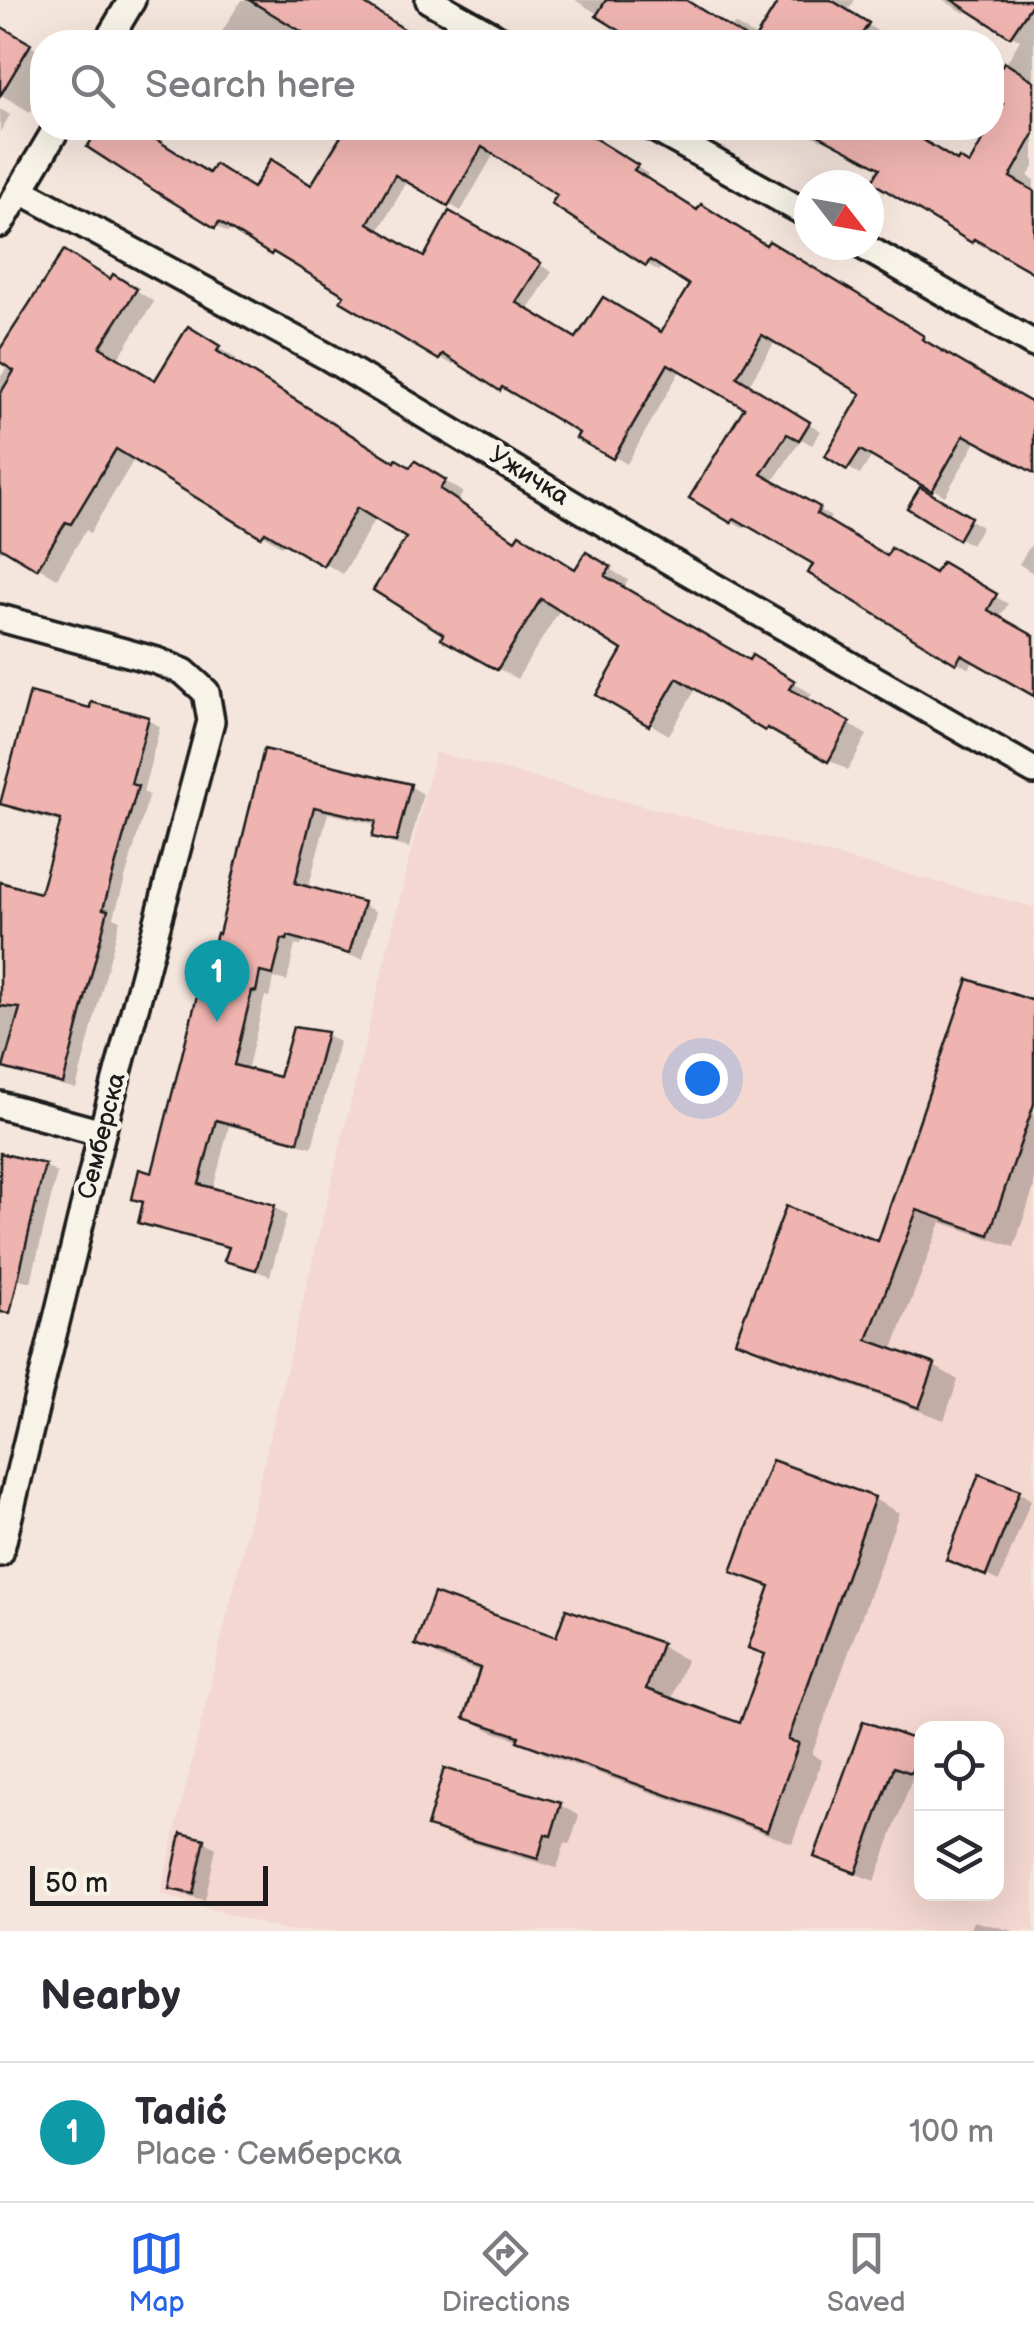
<!DOCTYPE html>
<meta charset="utf-8">
<style>
:root{--surface:#fff;--page:#f7f7f7;--text:#2b2b33;--muted:#7c7c81;--line:#e1e1e2;--accent:#2563eb}
body{margin:0;font-family:"Balsamiq Sans",sans-serif;background:var(--page);color:var(--text)}
.controls{position:absolute;right:30px;bottom:30px;display:grid;overflow:hidden;border-radius:20px;box-shadow:0 10px 40px #0002}
.controls button{width:90px;height:90px;display:grid;place-items:center;padding:0;border:0;border-bottom:2px solid var(--line);background:var(--surface);color:var(--text);font:50px sans-serif}
.compass{position:absolute;left:794px;top:170px;width:90px;height:90px;border-radius:50%;background:var(--surface);box-shadow:0 10px 40px #0002;rotate:121deg}
.scale{position:absolute;left:30px;bottom:25px;width:238px;box-sizing:border-box;padding-left:10px;border:5px solid #1c1c1c;border-top:0;font-size:28px;line-height:35px;white-space:nowrap;color:#1c1c1c;-webkit-text-stroke:8px #f7f3e8;paint-order:stroke}
.you{position:absolute;left:702px;top:1078px;width:35px;height:35px;margin:-25px;border:8px solid #fff;border-radius:50%;background:#1a73e8;box-shadow:0 0 0 15px #1a73e833}
.badge{display:grid;place-items:center;width:65px;height:65px;border-radius:50%;background:var(--accent);color:#fff;font-size:32px;font-weight:700}
.pin{position:absolute;translate:-50% -82px;filter:drop-shadow(0 2px 5px #0008)}
.pin::after{content:'';position:absolute;top:52px;width:35px;height:30px;background:inherit;clip-path:polygon(0 0,100% 0,50% 100%)}
.list{margin:0;padding:0;list-style:none}
h2{display:flex;justify-content:space-between;align-items:center;height:130px;margin:0;padding:0 40px;font-size:42px}
h2 small{font-size:32px;font-weight:400;color:var(--muted)}
.list li{display:grid;grid-template-columns:65px 1fr auto;gap:30px;align-items:center;box-sizing:border-box;height:140px;padding:0 40px;border-top:2px solid var(--line)}
.list b{display:block;font-size:38px;white-space:nowrap}
.list p{margin:0;font-size:32px;white-space:nowrap;color:var(--muted)}
.list em{font-size:32px;font-style:normal;color:var(--muted)}
.icon{flex:none;width:55px;height:55px;fill:none;stroke:currentColor;stroke-width:2;stroke-linecap:round;stroke-linejoin:round}
.map{position:relative;flex:none;width:1034px;height:1931px;overflow:hidden}
.search{position:absolute;background:var(--surface);box-shadow:0 10px 40px #0002;left:30px;right:30px;top:30px;height:110px;display:flex;align-items:center;gap:25px;box-sizing:border-box;padding:0 35px;border-radius:40px;color:var(--muted);font-size:38px}
.sheet{height:270px;background:var(--surface)}
nav{display:flex;justify-content:space-around;align-items:center;box-sizing:border-box;height:140px;border-top:2px solid var(--line);background:var(--surface);font-size:28px;color:var(--muted)}
nav a{display:grid;justify-items:center;gap:5px}
nav .on{color:var(--accent)}
.map>svg:first-child{display:block}
</style>
<div class="map">
<svg width="1034" height="1931" viewBox="0 0 1034 1931">
<rect width="100%" height="100%" fill="#f5e6dd"/>
<filter id="ink" filterUnits="userSpaceOnUse"><feTurbulence type="fractalNoise" baseFrequency=".01" numOctaves="2"/><feDisplacementMap in="SourceGraphic" scale="20" xChannelSelector="R" yChannelSelector="G"/><feConvolveMatrix kernelMatrix="1 2 1 2 8 2 1 2 1" color-interpolation-filters="sRGB"/></filter>
<g filter="url(#ink)">
<path fill="#f3d7d0" fill-rule="evenodd" d="M435 752 1034 907V1931H285L160 1894ZM922 1728H996V1894H922Z"/>
<g fill="#0003" fill-rule="evenodd">
<polygon points="241,0 353,0 417,40 419,37 429,42 216,42"/>
<polygon points="575,0 683,0 731,30 734,24 759,38 782,0 855,0 847,12 879,32 873,42 644,42"/>
<polygon points="943,0 1034,0 1034,167 1028,176 1034,180 1034,270 988,244 985,248 875,181 883,168 824,135 821,140 799,128 902,128 958,164 970,167 1007,103 992,94 992,88 1020,40 968,7 965,13"/>
<polygon points="0,28 42,53 42,91 30,112 0,94"/>
<polygon points="0,109 10,115 0,132"/>
<path d="M102 128 117 132 119 128H153L166 136 161 144 210 175 254 191 313 188 340 139 321 128H575L648 174 645 179 1034 406V472L977 440 945 496 873 454 860 475 828 455 864 393 776 340 748 386 821 431 812 445 801 439 772 483 831 517 827 523 888 559 936 577 943 565 1008 604 999 619 1034 638V694L974 660 969 669 913 636 817 563 747 523 744 528 692 497 747 408 681 369 627 464 580 437 583 432 516 392 513 396 456 360 453 365 441 358 343 301 347 294 232 227 228 233 90 146ZM495 152 560 195 647 264 659 271 663 265 693 284 662 335 577 341 527 311 552 272 512 248 425 260 378 232 408 180 461 211Z"/>
<polygon points="111,282 133,288 154,302 117,360 156,383 189,330 237,359 234,364 396,464 411,470 416,464 463,492 458,502 517,542 576,571 586,555 628,580 623,589 750,664 772,669 812,694 808,701 867,735 848,770 787,736 785,740 697,687 669,735 599,694 626,649 561,608 517,679 444,638 446,634 410,537 376,517 343,574 284,540 281,546 135,458 90,533 86,530 57,578 4,546 0,553 0,378 8,365 0,359 0,354"/>
<polygon points="921,491 982,527 971,545 911,508"/>
<polygon points="1030,546 1034,548 1034,574 1019,564"/>
<polygon points="91,711 148,719 160,727 143,792 149,795 114,917 120,920 76,1089 0,1068 0,885 41,896 62,823 15,810 3,803"/>
<polygon points="266,752 410,786 423,794 409,848 389,843 375,836 378,825 328,813 308,889 363,905 376,912 363,959 302,942 301,946 295,945 287,981 274,978 269,997 265,996 247,1071 281,1080 326,1034 339,1042 312,1147 229,1126 213,1190 274,1207 287,1215 270,1276 227,1260 230,1249 154,1229 140,1221 145,1204 134,1197 154,1176"/>
<polygon points="1034,1004 1034,1187 1014,1247 941,1222 892,1351 934,1366 958,1380 944,1420 762,1353 738,1339 880,1244"/>
<polygon points="0,1156 44,1166 57,1173 31,1282 0,1275"/>
<polygon points="774,1463 874,1499 899,1513 812,1754 822,1760 792,1843 544,1754 520,1740 491,1731 467,1717 481,1672 442,1658 418,1644 558,1640 568,1612 661,1646 686,1660 671,1701 742,1726 767,1656 751,1647 772,1590 734,1571"/>
<polygon points="1019,1492 1031,1500 999,1581 949,1559"/>
<polygon points="865,1724 921,1745 922,1779 913,1776 875,1881 836,1867 817,1856"/>
<polygon points="446,1771 560,1805 579,1816 570,1844 565,1843 557,1868 449,1836 430,1826"/>
<polygon points="204,1841 216,1848 205,1900 184,1895 171,1888"/>
<polygon points="973,1921 1014,1931 971,1931"/>
</g>
<g fill="#efb4b0" stroke="#1c1c1c" stroke-width="2.5" fill-rule="evenodd">
<polygon points="249,0 359,0 424,42 319,42"/>
<polygon points="606,0 686,0 753,42 779,0 831,0 869,23 857,42 638,42 596,16"/>
<polygon points="952,0 1034,0 1034,1 1010,37"/>
<polygon points="0,26 31,44 0,96"/>
<polygon points="1004,62 1034,81 1034,134 1010,177 1034,191 1034,273 974,239 972,243 872,182 880,168 805,128 904,128 957,161 959,158 969,164 1003,104 992,97 992,83"/>
<path d="M99 128H138L209 173 215 164 253 188 271 159 311 185 346 128H578L638 165 634 170 697 210 701 204 766 245 769 241 866 299 924 336 922 339 1034 404V473L964 435 932 491 860 450 847 470 825 456 861 394 762 335 737 377 810 422 799 440 787 434 761 474 820 507 817 514 887 556 891 548 935 573 942 562 997 594 988 610 1034 636V696L961 655 956 664 808 573 813 564 734 518 731 523 689 498 744 408 668 364 613 459 576 438 579 433 502 387 500 391 443 354 439 360 340 301 344 295 273 252 271 255 219 222 215 228 155 191 87 147ZM482 147 557 195 551 204 646 266 650 260 689 285 661 332 603 297 576 338 516 302 541 263 449 211 424 257 368 223 395 175 448 206Z"/>
<polygon points="64,250 110,279 113,274 137,289 100,347 155,380 188,326 220,346 217,351 395,462 396,459 410,467 415,461 446,480 440,489 515,540 519,534 575,569 586,552 611,567 605,576 749,660 752,655 795,681 790,689 850,722 828,762 767,728 765,731 677,678 649,726 596,695 622,650 541,599 497,670 441,639 443,634 373,590 406,538 357,508 323,566 265,532 261,537 116,449 71,524 66,522 37,569 0,547 0,394 14,371 0,362 0,349"/>
<polygon points="920,487 971,517 958,540 907,508"/>
<polygon points="30,692 90,708 91,702 149,717 131,784 138,786 103,909 108,910 63,1084 3,1068 20,1008 0,1006 0,882 40,893 61,820 0,804"/>
<polygon points="264,749 411,784 396,842 372,837 376,821 314,807 295,883 364,902 349,954 288,936 287,940 282,939 273,975 260,972 256,992 252,991 234,1065 279,1077 293,1027 327,1032 298,1142 216,1120 199,1184 275,1205 256,1270 224,1261 229,1247 138,1223 143,1202 132,1199 139,1169 152,1173 199,988 203,989 217,933 219,934"/>
<polygon points="968,979 1034,1001 1034,1104 989,1235 917,1210 867,1340 935,1364 919,1408 735,1341 786,1206 878,1241"/>
<polygon points="0,1153 45,1164 10,1313 0,1312"/>
<polygon points="772,1460 875,1497 788,1740 799,1743 767,1831 517,1741 519,1736 464,1718 480,1668 415,1645 434,1593 556,1637 566,1609 662,1643 646,1689 740,1723 765,1654 748,1648 770,1586 731,1572"/>
<polygon points="979,1474 1020,1490 986,1576 946,1560"/>
<polygon points="863,1721 922,1742 922,1745 911,1773 894,1767 856,1873 814,1857"/>
<polygon points="444,1768 561,1803 551,1836 545,1834 538,1859 427,1827"/>
<polygon points="181,1833 205,1839 193,1894 169,1889"/>
</g>
<g fill="none" stroke-linecap="round" stroke-linejoin="round">
<defs>
<g id="minor">
<polyline points="429,0 504,42"/>
<polyline points="107,42 132,0"/>
<polyline points="654,128 809,215"/>
<polyline points="20,190 328,357 614,529 1034,771"/>
<polyline points="0,224 57,128"/>
<polyline points="861,245 1034,344"/>
<polyline points="0,618 157,661 184,672 206,692 211,721 102,1133 0,1553"/>
<polyline points="0,1105 102,1133"/>
</g>
</defs>
<use href="#minor" stroke="#1c1c1c" stroke-width="32"/>
<use href="#minor" stroke="#f7f3e8" stroke-width="25"/>
</g>
</g>
<g text-anchor="middle" dominant-baseline="central" stroke-width="9" stroke-linejoin="round" paint-order="stroke">
<g font-size="25" fill="#1c1c1c" stroke="#f7f3e8">
<text transform="translate(529 476) rotate(32)">Ужичка</text>
<text transform="translate(102 1136) rotate(-76)">Семберска</text>
</g>
</g>
</svg>
<div class="controls">
<button><svg class="icon" aria-label="locate" viewBox="0 0 24 24"><circle cx="12" cy="12" r="6"/><path d="M12 2v4M12 18v4M2 12h4M18 12h4"/></svg></button>
<button><svg class="icon" aria-label="layers" viewBox="0 0 24 24"><path d="M12 4l9 5-9 5-9-5zM3 14l9 5 9-5"/></svg></button>
</div>
<svg class="compass" viewBox="-18 -18 36 36"><path d="M0-13l5 13h-10z" fill="#e53935"/><path d="M0 13l5-13h-10z" fill="#7c7c81"/></svg>
<div class="scale">50 m</div>
<div class="you"></div>
<div class="pin badge" style="left:217px;top:1022px;background:#0f9aa8">1</div>
<div class="search"><svg class="icon" aria-label="search" viewBox="0 0 24 24"><circle cx="10" cy="10" r="6"/><path d="M15 15l6 6"/></svg>Search here</div>
</div>
<section class="sheet">
<h2>Nearby<small></small></h2>
<ul class="list">
<li><span class="badge" style="background:#0f9aa8">1</span><div><b>Tadić</b><p>Place · Семберска</p></div><em>100 m</em></li>
</ul>
</section>
<nav>
<a class="on"><svg class="icon" aria-label="map" viewBox="0 0 24 24"><path d="M3 6l6-2 6 2 6-2v14l-6 2-6-2-6 2zM9 4v14M15 6v14"/></svg>Map</a>
<a><svg class="icon" aria-label="directions" viewBox="0 0 24 24"><path d="M12 3l9 9-9 9-9-9zM9 14v-3h6M13 9l2 2-2 2"/></svg>Directions</a>
<a><svg class="icon" aria-label="saved" viewBox="0 0 24 24"><path d="M7 4h10v16l-5-4-5 4z"/></svg>Saved</a>
</nav>
